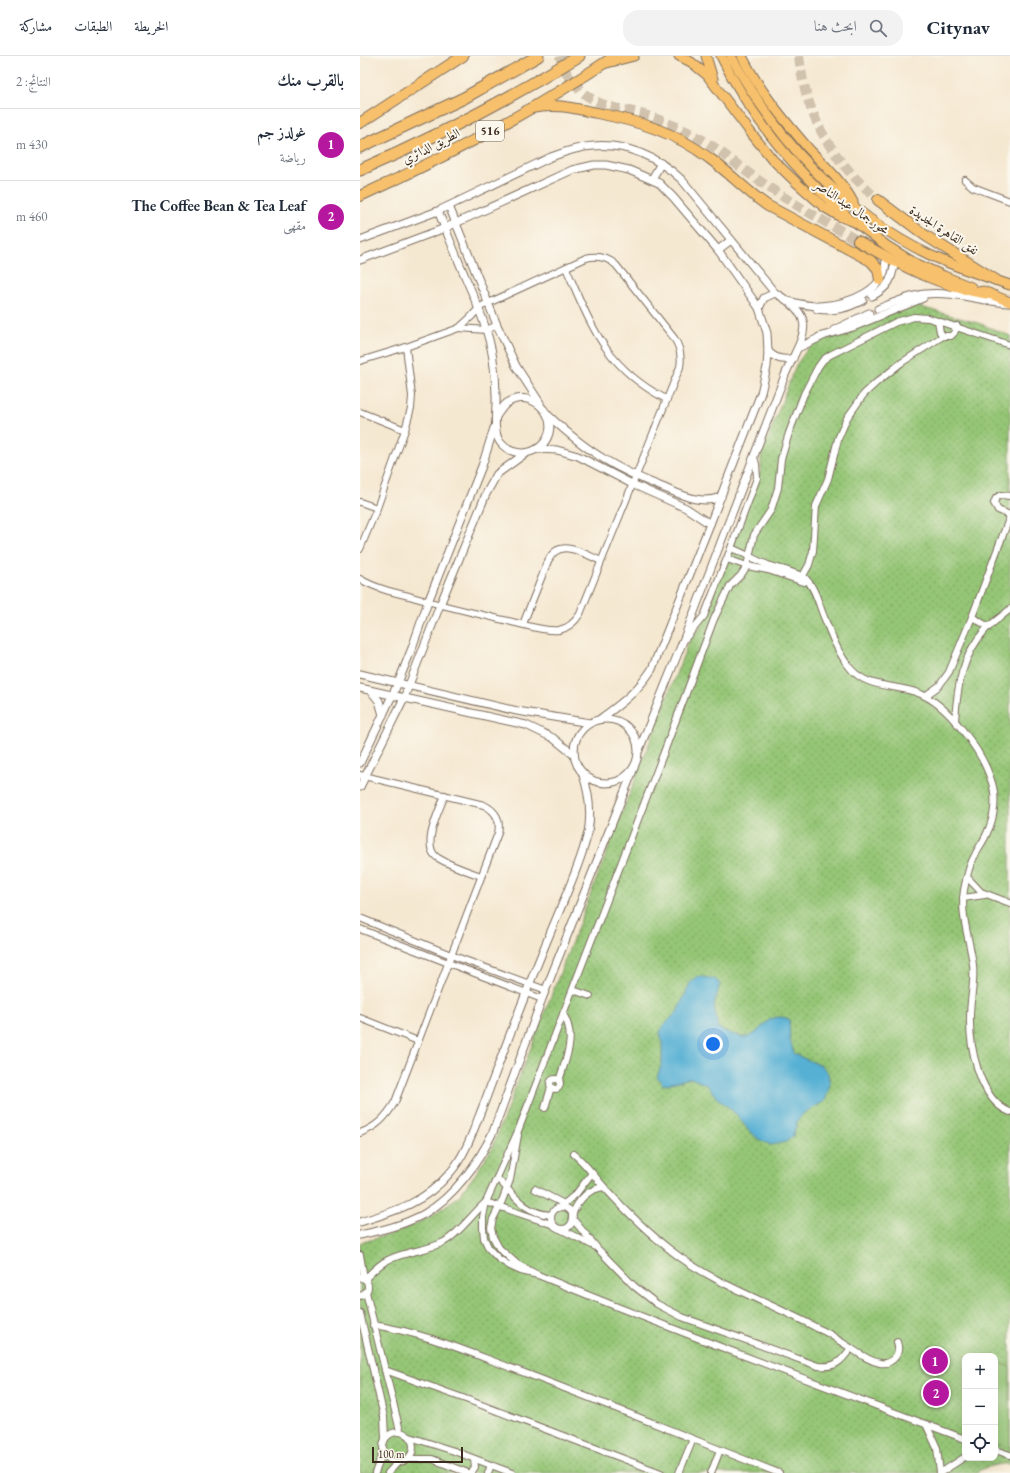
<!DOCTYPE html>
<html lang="ar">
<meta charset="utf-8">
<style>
:root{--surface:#fff;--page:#f2f2f3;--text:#1f2937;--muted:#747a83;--line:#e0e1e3;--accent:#b5179e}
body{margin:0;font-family:"EB Garamond",Amiri,serif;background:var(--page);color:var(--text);direction:rtl}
.controls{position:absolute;right:12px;bottom:12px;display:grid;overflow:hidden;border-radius:8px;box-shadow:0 4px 16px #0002}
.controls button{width:36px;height:36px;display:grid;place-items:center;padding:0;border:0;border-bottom:1px solid var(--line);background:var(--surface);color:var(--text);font:20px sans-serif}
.scale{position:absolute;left:12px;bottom:10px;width:91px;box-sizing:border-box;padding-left:4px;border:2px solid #3b2a1e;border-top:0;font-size:11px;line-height:14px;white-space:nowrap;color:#3b2a1e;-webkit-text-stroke:3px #fbf7ec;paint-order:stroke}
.you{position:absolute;left:353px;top:988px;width:14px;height:14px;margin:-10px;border:3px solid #fff;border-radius:50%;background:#1a73e8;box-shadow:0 0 0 6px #1a73e833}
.badge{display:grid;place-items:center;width:26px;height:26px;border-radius:50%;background:var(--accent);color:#fff;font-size:13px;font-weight:700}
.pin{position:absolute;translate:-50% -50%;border:2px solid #fff;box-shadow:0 1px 4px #0006}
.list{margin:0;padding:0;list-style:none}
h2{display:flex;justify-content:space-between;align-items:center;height:52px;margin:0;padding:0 16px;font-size:17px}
h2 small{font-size:13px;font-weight:400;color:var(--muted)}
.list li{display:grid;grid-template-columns:26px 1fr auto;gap:12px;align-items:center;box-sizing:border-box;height:72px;padding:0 16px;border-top:1px solid var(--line)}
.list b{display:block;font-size:15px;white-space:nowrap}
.list p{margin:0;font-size:13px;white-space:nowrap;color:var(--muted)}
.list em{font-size:13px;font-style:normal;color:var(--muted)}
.icon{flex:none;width:22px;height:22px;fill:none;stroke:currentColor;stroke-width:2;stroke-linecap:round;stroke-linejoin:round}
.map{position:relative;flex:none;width:650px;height:1417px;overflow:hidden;direction:ltr}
header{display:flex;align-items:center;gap:24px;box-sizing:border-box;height:56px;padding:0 20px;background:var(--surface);border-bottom:1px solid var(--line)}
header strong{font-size:19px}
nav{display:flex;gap:22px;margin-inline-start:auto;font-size:14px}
.search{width:280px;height:36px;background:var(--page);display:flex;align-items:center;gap:10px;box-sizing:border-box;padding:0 14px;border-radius:16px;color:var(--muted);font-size:15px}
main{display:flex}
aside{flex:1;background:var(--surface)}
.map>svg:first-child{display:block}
</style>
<header>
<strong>Citynav</strong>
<div class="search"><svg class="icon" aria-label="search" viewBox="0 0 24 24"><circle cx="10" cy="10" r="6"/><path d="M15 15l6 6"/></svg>ابحث هنا</div>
<nav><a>الخريطة</a><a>الطبقات</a><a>مشاركة</a></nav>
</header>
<main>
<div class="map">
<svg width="650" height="1417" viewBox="0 0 650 1417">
<defs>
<pattern id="green-dots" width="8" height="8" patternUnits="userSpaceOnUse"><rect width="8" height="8" fill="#95c676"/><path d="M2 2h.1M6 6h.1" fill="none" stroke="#7ba160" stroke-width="1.8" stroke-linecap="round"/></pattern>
</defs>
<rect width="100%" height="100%" fill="#fbf7ec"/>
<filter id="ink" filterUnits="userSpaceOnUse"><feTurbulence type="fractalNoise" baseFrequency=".025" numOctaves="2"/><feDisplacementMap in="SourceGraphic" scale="8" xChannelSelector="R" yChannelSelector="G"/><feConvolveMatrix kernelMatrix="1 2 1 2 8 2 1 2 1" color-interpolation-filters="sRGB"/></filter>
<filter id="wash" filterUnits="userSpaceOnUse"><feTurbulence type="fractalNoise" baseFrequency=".012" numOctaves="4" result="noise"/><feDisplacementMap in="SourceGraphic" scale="16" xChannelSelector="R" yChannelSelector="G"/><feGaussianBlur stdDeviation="0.9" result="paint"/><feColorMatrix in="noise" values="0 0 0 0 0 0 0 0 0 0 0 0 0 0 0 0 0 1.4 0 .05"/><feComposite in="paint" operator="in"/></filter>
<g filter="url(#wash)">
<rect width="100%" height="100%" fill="#f5e8d1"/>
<path fill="url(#green-dots)" stroke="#68784a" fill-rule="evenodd" d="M557 250 621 268 650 280V1408C639 1407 624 1411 615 1417H0V1187L38 1176 70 1161 99 1140 116 1117 132 1092 330 582 340 572 401 413V400L436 309 449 291 509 263ZM605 1300H635V1402H605Z"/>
<g fill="#95c676" stroke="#68784a">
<polygon points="570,1289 588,1296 581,1314 579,1313 577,1320 561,1314"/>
<polygon points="635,1305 650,1311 650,1392 635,1387"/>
</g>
<path fill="#56b0d4" stroke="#486d79" d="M338 920 355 923 360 928 354 950 358 972C366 975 377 981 386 981 403 979 405 954 429 963L430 983 434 998 462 1010 468 1017 470 1029 465 1045 444 1057 438 1064 433 1080 426 1086 411 1089 400 1084 389 1075 376 1058 357 1042 347 1029 338 1025 331 1022 303 1029 297 1021 302 1007V986L300 977 302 971 317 956 331 925Z"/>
</g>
<g filter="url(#ink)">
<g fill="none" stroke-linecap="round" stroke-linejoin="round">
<g stroke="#d0c2ad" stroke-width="10" stroke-dasharray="10 5" stroke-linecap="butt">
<path d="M200 0C204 17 215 32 229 41 245 52 263 53 281 58 298 63 316 70 332 78 359 92 381 113 407 130 436 150 468 167 498 185"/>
<path d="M439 0C446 62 472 103 518 144"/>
</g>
<defs>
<g id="minor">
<polyline points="605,124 613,131 650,145"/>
<path d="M206 212C232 271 245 311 306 343"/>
<polyline points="578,265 580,276 583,280"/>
<polyline points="99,272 127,274 137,269"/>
<path d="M0 305 46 291 99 272 111 261 119 252 122 250 226 202C238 199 247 201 256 209L314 282C320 291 322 300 320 311L220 558C215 566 209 572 199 574 185 576 162 568 148 565 115 557 82 550 49 540 32 536 15 532 0 523"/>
<polyline points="0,356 45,374"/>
<polyline points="650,440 641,439 636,442 634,447 638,454 650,459"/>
<polyline points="0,446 17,452"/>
<path d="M371 492C384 497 395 504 408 509 416 512 439 517 445 522 455 531 459 549 464 561 471 579 479 599 491 613 508 633 535 628 558 637 587 647 622 695 631 724 637 740 635 761 627 777 624 785 618 792 615 799 609 809 606 823 604 834 600 860 610 884 613 909 615 926 610 943 610 960 609 989 619 1044 650 1056"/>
<polyline points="0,493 17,452 45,374 51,352 52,340 46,291"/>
<polyline points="367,503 387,510 408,514 444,526"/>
<polyline points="440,525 449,509 453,495 456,450 468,423 478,383 487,362 504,338 517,326 541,307 583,280 591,280 594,277 597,270"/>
<polyline points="612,561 629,571"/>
<path d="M163 568 188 505C199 481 223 497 241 505"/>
<polyline points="324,584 344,560 371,492 397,422 396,408 394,401"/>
<polyline points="565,640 579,630 589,616 612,561 650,460"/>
<path d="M595 665C597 631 602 599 626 573 634 565 643 560 650 553"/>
<path d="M0 719 124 749C136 755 141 764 138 777L35 1046C26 1061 17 1071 0 1077"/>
<path d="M85 739C79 755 60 791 78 802 91 810 107 815 121 820"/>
<polyline points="607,821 621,836 650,847"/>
<polyline points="603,842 625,839"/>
<polyline points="0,862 91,899 186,934"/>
<polyline points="0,873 182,943"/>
<polyline points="213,934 230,940"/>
<polyline points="0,962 58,985"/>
<circle cx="195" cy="1028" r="5"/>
<path d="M199 1025C206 1002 217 980 203 958"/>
<polyline points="185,1052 191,1031"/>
<polyline points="158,1079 150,1124 142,1145 133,1163 131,1172 133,1181 139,1192 157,1208 178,1219 260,1252 366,1293 605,1383"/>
<path d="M214 1098C226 1108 234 1120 244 1131 265 1154 288 1177 313 1196 354 1228 411 1247 457 1272 464 1275 472 1279 478 1284 492 1292 505 1304 520 1307 533 1309 541 1297 537 1286"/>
<path d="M137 1122C155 1140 164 1157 191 1159"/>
<polyline points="175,1133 204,1148"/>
<circle cx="202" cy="1162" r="11"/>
<polyline points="199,1152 216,1138 232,1117"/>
<path d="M212 1159C218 1144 227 1133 244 1131"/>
<path d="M212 1162 237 1192 274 1230 297 1248 322 1261 458 1310C475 1312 481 1306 491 1292"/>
<polyline points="200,1173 234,1190"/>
<polyline points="0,1199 4,1222"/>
<polyline points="178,1219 161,1215 150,1210 139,1203 129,1193 124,1182 123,1172 123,1161 126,1146 158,1075 304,696 354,563 370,530 381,519 387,510 394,479 411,454 418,432 421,403 429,377 444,338 458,311 463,304 470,299 536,266 554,261 568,262 578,265 650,289"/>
<path d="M0 1221 6 1224C10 1231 8 1237 0 1240"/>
<path d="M5 1223C12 1216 19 1208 28 1204 46 1195 66 1195 84 1186 101 1176 111 1159 126 1146L194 1169"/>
<polyline points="6,1236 40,1375"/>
<polyline points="0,1257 24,1361 25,1382"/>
<path d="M13 1269C62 1276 108 1296 154 1313 243 1346 331 1383 419 1417"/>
<polyline points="25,1314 111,1345 301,1417"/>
<polyline points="566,1368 577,1392 580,1417"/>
<circle cx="38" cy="1391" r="15"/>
<polyline points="50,1381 94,1395 152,1417"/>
<polyline points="635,1394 650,1399"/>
<polyline points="48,1403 72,1403 108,1417"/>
<polyline points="15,1417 23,1396"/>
<polyline points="28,1417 38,1406"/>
<polyline points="111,1417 115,1411 114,1403"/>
<polyline points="128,1417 131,1409"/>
<polyline points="319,1417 333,1383"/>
<polyline points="351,1417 360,1394"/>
<polyline points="580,1417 605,1401"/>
</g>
<g id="tertiary">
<polyline points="292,123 301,107"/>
<polyline points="89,150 137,269 156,310 180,347"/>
<path d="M78 155C88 179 97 202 107 225 118 250 129 276 133 303 135 315 136 327 136 339 137 353 132 375 140 386 154 404 183 399 189 377 195 354 168 333 147 347 142 351 139 356 136 361"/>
<path d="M0 184 78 155 191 101C204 96 218 91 233 90 266 87 298 101 322 124L415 237C462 263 441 281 425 319L323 585 279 694"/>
<polyline points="358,194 371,184"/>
<path d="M0 204 85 172 212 114 234 109H246L269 114 299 127 313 141 358 194 399 252 407 277 408 295 407 311 401 337 350 468 292 613C278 635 261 648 240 663"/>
<path d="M512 240C529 231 531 225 535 206"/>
<path d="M429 245C439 248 449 250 460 250 487 249 531 234 525 200"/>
<polyline points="399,252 404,242 415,237"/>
<path d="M457 253C475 256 488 252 503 244"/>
<path d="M518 253C533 247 548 240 565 238 593 235 621 245 648 247"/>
<polyline points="474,274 509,257"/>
<polyline points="459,281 493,271 563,242"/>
<polyline points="440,291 463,280"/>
<path d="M408 295C415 303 423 305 433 302"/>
<path d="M188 359C205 375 224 391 244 403 262 414 282 423 302 431 322 439 340 449 361 441"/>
<polyline points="177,393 197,394 218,400 272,428 326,452 350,468"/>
<polyline points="0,618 157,655 230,667"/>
<polyline points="0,632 166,669 193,682 214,699"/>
<polyline points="11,635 19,645 23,659"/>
<circle cx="246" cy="695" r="32"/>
<polyline points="0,707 38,627 52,592 68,546 122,410 134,372"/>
<polyline points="0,731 44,642 80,549 126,438 137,418 166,397"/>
<path d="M0 1166C36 1155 64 1147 89 1118 107 1098 115 1069 125 1045 138 1009 152 973 166 937 178 906 191 875 204 844 213 822 223 799 228 776 232 755 229 736 222 716"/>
<path d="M0 1179C22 1174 44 1169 64 1158 94 1141 119 1106 133 1076L182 943 274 712"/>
</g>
<g id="primary">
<polyline points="319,0 331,6 347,19 391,77 413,104 438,128 464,151 479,160 495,166 527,190 553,206 584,220 611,231"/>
<polyline points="346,0 353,23"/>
<path d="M361 0C391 62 436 115 487 160"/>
<path d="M371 0C416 83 484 158 570 199 596 211 623 220 650 229"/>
<path d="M382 0C398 33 424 64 448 92 464 109 482 125 493 146"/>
<polyline points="247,7 274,0"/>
<polyline points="623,235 650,246"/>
</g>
<g id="trunk">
<path d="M171 52C196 47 213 52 237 57 278 65 315 76 349 102 370 117 387 136 408 150L511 205 518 213 520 224"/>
<polyline points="0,67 103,0"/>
<path d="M0 140C89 100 174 54 255 0"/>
<polyline points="518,144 566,180 636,224"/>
<path d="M498 185C540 209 581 231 629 238"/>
</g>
<g id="motorway">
<polyline points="0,91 104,42 178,0"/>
<path d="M0 114C76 81 149 43 219 0"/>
</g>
</defs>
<use href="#minor" stroke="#7c6c5d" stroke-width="8"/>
<use href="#tertiary" stroke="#7c6c5d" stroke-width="9"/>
<use href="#primary" stroke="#7c6c5d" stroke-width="11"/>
<use href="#trunk" stroke="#7c6c5d" stroke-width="12"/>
<use href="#motorway" stroke="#7c6c5d" stroke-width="13"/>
<use href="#minor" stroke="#fff" stroke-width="6"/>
<use href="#tertiary" stroke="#fff" stroke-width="7"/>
<use href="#primary" stroke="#f7c06c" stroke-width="9"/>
<use href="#trunk" stroke="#f7c06c" stroke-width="10"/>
<use href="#motorway" stroke="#f7c06c" stroke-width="11"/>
</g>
</g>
<g text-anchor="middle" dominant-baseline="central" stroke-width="4" stroke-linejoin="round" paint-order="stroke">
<rect fill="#fbf7ec" stroke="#75685c" stroke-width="1" x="116" y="65" width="28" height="20" rx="3"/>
<g font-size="12" font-weight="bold" fill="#3b2a1e">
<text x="130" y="75">516</text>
</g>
<g font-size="13" fill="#3b2a1e" stroke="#fbf7ec">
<text transform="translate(71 90) rotate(-27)">الطريق الدائري</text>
<text transform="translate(492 151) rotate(34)">محور جمال عبد الناصر</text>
<text transform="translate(584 174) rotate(33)">نفق القاهرة الجديدة</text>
</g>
</g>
</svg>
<div class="controls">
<button>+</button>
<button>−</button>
<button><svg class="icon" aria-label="locate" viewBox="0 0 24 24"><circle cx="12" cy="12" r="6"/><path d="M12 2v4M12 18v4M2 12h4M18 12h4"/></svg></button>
</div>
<div class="scale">100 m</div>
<div class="you"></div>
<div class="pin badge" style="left:575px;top:1305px">1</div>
<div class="pin badge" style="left:576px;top:1337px">2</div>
</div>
<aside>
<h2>بالقرب منك<small>النتائج: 2</small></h2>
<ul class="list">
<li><span class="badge">1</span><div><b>غولدز جم</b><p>رياضة</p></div><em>430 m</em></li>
<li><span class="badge">2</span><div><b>The Coffee Bean &amp; Tea Leaf</b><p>مقهى</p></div><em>460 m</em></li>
</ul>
</aside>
</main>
